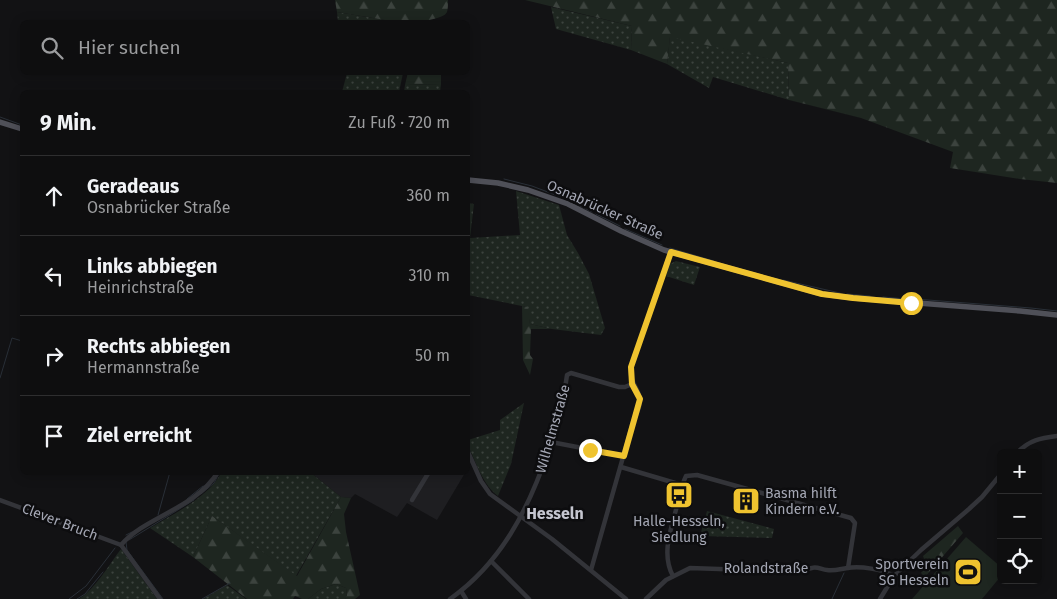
<!DOCTYPE html>
<html lang="de">
<meta charset="utf-8">
<style>
:root{--surface:#0e0e0f;--page:#171718;--text:#f1f3f6;--muted:#9b9c9e;--line:#2e2e2f}
body{margin:0;font-family:"Fira Sans",sans-serif;background:var(--page);color:var(--text)}
.controls{position:absolute;right:15px;bottom:15px;display:grid;overflow:hidden;border-radius:8px;box-shadow:0 2px 12px #0003}
.controls button{width:45px;height:45px;display:grid;place-items:center;padding:0;border:0;border-bottom:1px solid var(--line);background:var(--surface);color:var(--text);font:25px sans-serif}
.stop{position:absolute;width:15px;height:15px;margin:-11px;border:4px solid #efc32f;border-radius:50%;background:#fff}
.stop.end{background:#efc32f;border-color:#fff;box-shadow:0 1px 5px #0008}
.list{margin:0;padding:0;list-style:none}
h2{display:flex;justify-content:space-between;align-items:center;height:65px;margin:0;padding:0 20px;font-size:21px}
h2 small{font-size:16px;font-weight:400;color:var(--muted)}
.list li{display:grid;grid-template-columns:32px 1fr auto;gap:15px;align-items:center;box-sizing:border-box;height:80px;padding:0 20px;border-top:1px solid var(--line)}
.list b{display:block;font-size:19px;white-space:nowrap}
.list p{margin:0;font-size:16px;white-space:nowrap;color:var(--muted)}
.list em{font-size:16px;font-style:normal;color:var(--muted)}
.icon{flex:none;width:28px;height:28px;fill:none;stroke:currentColor;stroke-width:2;stroke-linecap:round;stroke-linejoin:round}
.map{position:relative;flex:none;width:1057px;height:599px;overflow:hidden}
.search{position:absolute;background:var(--surface);box-shadow:0 2px 12px #0003;left:20px;top:20px;width:450px;height:55px;display:flex;align-items:center;gap:12px;box-sizing:border-box;padding:0 18px;border-radius:8px;color:var(--muted);font-size:19px}
.panel{position:absolute;background:var(--surface);box-shadow:0 2px 12px #0003;left:20px;top:90px;width:450px;height:385px;border-radius:8px}
.map>svg:first-child{display:block}
</style>
<div class="map">
<svg width="1057" height="599" viewBox="0 0 1057 599">
<defs>
<pattern id="grass-dots" width="8" height="8" patternUnits="userSpaceOnUse" patternTransform="scale(1.25)"><rect width="8" height="8" fill="#1e2620"/><path d="M2 2h.1M6 6h.1" fill="none" stroke="#3c433e" stroke-width="1.8" stroke-linecap="round"/></pattern>
<pattern id="forest-firs" width="22" height="20" patternUnits="userSpaceOnUse" patternTransform="scale(1.25)"><rect width="22" height="20" fill="#1e2620"/><path d="M5 1l3.5 6h-7zM16 11l3.5 6h-7z" fill="#3c433e"/></pattern>
</defs>
<rect width="100%" height="100%" fill="#121214"/>
<polygon fill="#1e1e21" points="311,473 465,473 437,520 407,503 397,517 355,494 351,498 341,497"/>
<g fill="url(#grass-dots)">
<polygon points="551,7 632,26 631,50 556,29"/>
<polygon points="337,12 397,22 338,22"/>
<polygon points="670,36 788,63 789,100 713,77 709,88 667,64"/>
<polygon points="347,73 403,73 399,92 342,92"/>
<polygon points="441,84 440,92 404,92 405,85"/>
<polygon points="516,191 559,205 567,235 578,253 589,274 605,328 601,335 552,329 530,324 527,307 468,295 468,203 474,204 470,238 520,235"/>
<polygon points="676,261 700,267 694,285 666,276 670,264"/>
<path d="M524 403 511 464 498 496C483 485 476 462 468 446V440L500 430V420Z"/>
<path d="M221 473H311L341 497 296 576 212 516 193 557 150 528C173 514 209 497 221 473Z"/>
<polygon points="707,511 774,529 772,538 700,536"/>
<path d="M121 549 157 599H79C96 588 108 566 121 549Z"/>
<polygon points="336,584 346,588 347,597 345,599 308,599 321,589"/>
<polygon points="227,585 246,599 203,599"/>
</g>
<g fill="url(#forest-firs)">
<path d="M335 0H448C448 3 448 9 447 12 443 21 407 23 397 22L337 12Z"/>
<polygon points="525,0 1057,0 1057,183 1020,179 950,168 953,152 861,118 789,100 788,63 670,37 667,64 631,50 632,26"/>
<polygon points="408,72 441,73 441,84 405,85"/>
<polygon points="522,306 528,307 530,324 552,329 531,329 530,355 533,359 530,375 523,360"/>
<polygon points="341,497 351,498 344,514 346,532 360,595 355,599 345,599 347,596 346,588 336,584 321,589 308,599 302,599 295,596 293,599 247,599 193,557 212,516 297,576"/>
<polygon points="958,526 963,533 925,577 921,573 926,564 923,556"/>
</g>
<polygon fill="#1e2620" points="966,537 1001,567 1001,576 982,599 912,599"/>
<g fill="none" stroke-linecap="round" stroke-linejoin="round">
<g stroke="#292f37" stroke-width="1">
<polyline points="0,117 22,125"/>
<polyline points="504,179 532,186 566,199"/>
<polyline points="574,203 592,212"/>
<polyline points="596,214 620,226"/>
<polyline points="625,229 662,245"/>
<polyline points="670,248 714,261"/>
<polyline points="783,280 840,293"/>
<polyline points="847,294 870,296"/>
<polyline points="883,297 907,299"/>
<polyline points="915,299 1031,308 1057,311"/>
<polyline points="0,378 12,338 22,341"/>
<polyline points="201,494 214,483 220,472"/>
<polyline points="187,499 203,486"/>
<polyline points="158,515 170,472"/>
<polyline points="126,535 132,532"/>
<polyline points="129,540 194,500"/>
<polyline points="126,542 127,550 163,599"/>
<polyline points="69,599 86,586 115,548"/>
<polyline points="77,599 85,594 103,572"/>
<polyline points="202,599 230,583"/>
<polyline points="832,599 844,573"/>
</g>
<g stroke="#333439" stroke-width="4.5">
<polyline points="551,442 624,456"/>
<polyline points="468,452 481,481 490,494 552,539 626,599"/>
<path d="M1017 453C1029 440 1041 438 1057 436"/>
<polyline points="621,467 682,485"/>
<polyline points="0,500 121,545 160,599"/>
<polyline points="412,500 429,472"/>
<path d="M121 545C146 516 195 509 218 472"/>
<polyline points="491,561 529,599"/>
<path d="M591 570 633 422C636 415 641 406 640 399 638 386 629 383 631 367L671 252"/>
<path d="M673 576C661 554 671 529 677 506 680 496 681 486 686 476L697 475 851 518 855 523 848 568"/>
<polyline points="461,591 466,599"/>
<path d="M450 599C501 563 528 510 548 452 557 427 564 402 567 375L571 373 619 387H625L632 384"/>
<path d="M646 599 666 580 690 568 748 570 756 568 779 569 789 568C797 571 803 570 812 568 817 566 822 570 827 570 835 571 840 569 847 568 861 566 882 569 894 576"/>
<polyline points="880,599 894,576 921,550 969,509 982,497 1001,474"/>
</g>
<g stroke="#4f5058" stroke-width="5.5">
<polyline points="0,122 22,129"/>
<polyline points="468,180 498,183 528,190 568,204 621,231 664,250 822,294 853,298 1020,311 1057,315"/>
</g>
</g>
<g fill="none" stroke-linecap="round" stroke-linejoin="round">
<polyline stroke="#efc32f" stroke-width="6" points="590,450 624,456 640,399 632,384 631,367 671,252 822,294 853,298 911,303"/>
</g>
<defs>
<symbol id="bus-square" viewBox="-11 -11 22 22"><rect x="-9" y="-9" width="18" height="18" rx="4" fill="#efc32f" stroke="#0d0d0f"/><path d="M-5-6H5V4H4V6H2V4H-2V6H-4V4H-5ZM-3.5-4V0h7V-4ZM-3.5 1.2v1.5H-2V1.2ZM2 1.2v1.5H3.5V1.2Z" fill="#111"/></symbol>
<symbol id="building-square" viewBox="-11 -11 22 22"><rect x="-9" y="-9" width="18" height="18" rx="4" fill="#efc32f" stroke="#0d0d0f"/><path d="M-4-6H4V6H1V3H-1V6H-4ZM-2.5-4.3h1.7v1.8h-1.7ZM.8-4.3h1.7v1.8H.8ZM-2.5-1h1.7V.8h-1.7ZM.8-1h1.7V.8H.8Z" fill="#111"/></symbol>
<symbol id="stadium-square" viewBox="-11 -11 22 22"><rect x="-9" y="-9" width="18" height="18" rx="4" fill="#efc32f" stroke="#0d0d0f"/><path d="M0-5a6.5 5 0 1 0 0 10a6.5 5 0 1 0 0-10ZM-3.5-1.8h7v3.6h-7Z" fill="#111"/></symbol>
</defs>
<g fill-rule="evenodd">
<use href="#bus-square" x="663" y="479" width="32" height="32"/>
<use href="#building-square" x="730" y="485" width="32" height="32"/>
<use href="#stadium-square" x="952" y="556" width="32" height="32"/>
</g>
<g text-anchor="middle" dominant-baseline="central" stroke-width="5" stroke-linejoin="round" paint-order="stroke">
<g font-size="14" fill="#a4a7b4" stroke="#0d0d0f">
<text transform="translate(605 210) rotate(24)">Osnabrücker Straße</text>
<text transform="translate(553 429) rotate(-74)">Wilhelmstraße</text>
<text transform="translate(60 522) rotate(21)">Clever Bruch</text>
<text x="766" y="568">Rolandstraße</text>
</g>
<g font-size="14" fill="#a4a7b4" stroke="#0d0d0f" text-anchor="start">
<text x="765" y="493">Basma hilft<tspan x="765" dy="16">Kindern e.V.</tspan></text>
<text x="679" y="521" text-anchor="middle">Halle-Hesseln,<tspan x="679" dy="16">Siedlung</tspan></text>
<text x="949" y="564" text-anchor="end">Sportverein<tspan x="949" dy="16">SG Hesseln</tspan></text>
</g>
<g font-size="16" font-weight="bold" fill="#c5c6d0" stroke="#0d0d0f">
<text x="555" y="513">Hesseln</text>
</g>
</g>
</svg>
<div class="controls">
<button>+</button>
<button>−</button>
<button><svg class="icon" aria-label="locate" viewBox="0 0 24 24"><circle cx="12" cy="12" r="6"/><path d="M12 2v4M12 18v4M2 12h4M18 12h4"/></svg></button>
</div>
<div class="stop" style="left:911px;top:303px"></div>
<div class="stop end" style="left:590px;top:450px"></div>
<div class="search"><svg class="icon" aria-label="search" viewBox="0 0 24 24"><circle cx="10" cy="10" r="6"/><path d="M15 15l6 6"/></svg>Hier suchen</div>
<section class="panel">
<h2>9 Min.<small>Zu Fuß · 720 m</small></h2>
<ul class="list">
<li><svg class="icon" aria-label="ahead" viewBox="0 0 24 24"><path d="M12 20V5M6 11l6-6 6 6"/></svg><div><b>Geradeaus</b><p>Osnabrücker Straße</p></div><em>360 m</em></li>
<li><svg class="icon" aria-label="left" viewBox="0 0 24 24"><path d="M17 20v-9H6M10 6l-5 5 5 5"/></svg><div><b>Links abbiegen</b><p>Heinrichstraße</p></div><em>310 m</em></li>
<li><svg class="icon" aria-label="right" viewBox="0 0 24 24"><path d="M7 20v-9h11M14 6l5 5-5 5"/></svg><div><b>Rechts abbiegen</b><p>Hermannstraße</p></div><em>50 m</em></li>
<li><svg class="icon" aria-label="arrive" viewBox="0 0 24 24"><path d="M6 21V4h12l-3 4 3 4H6"/></svg><div><b>Ziel erreicht</b></div></li>
</ul>
</section>
</div>
